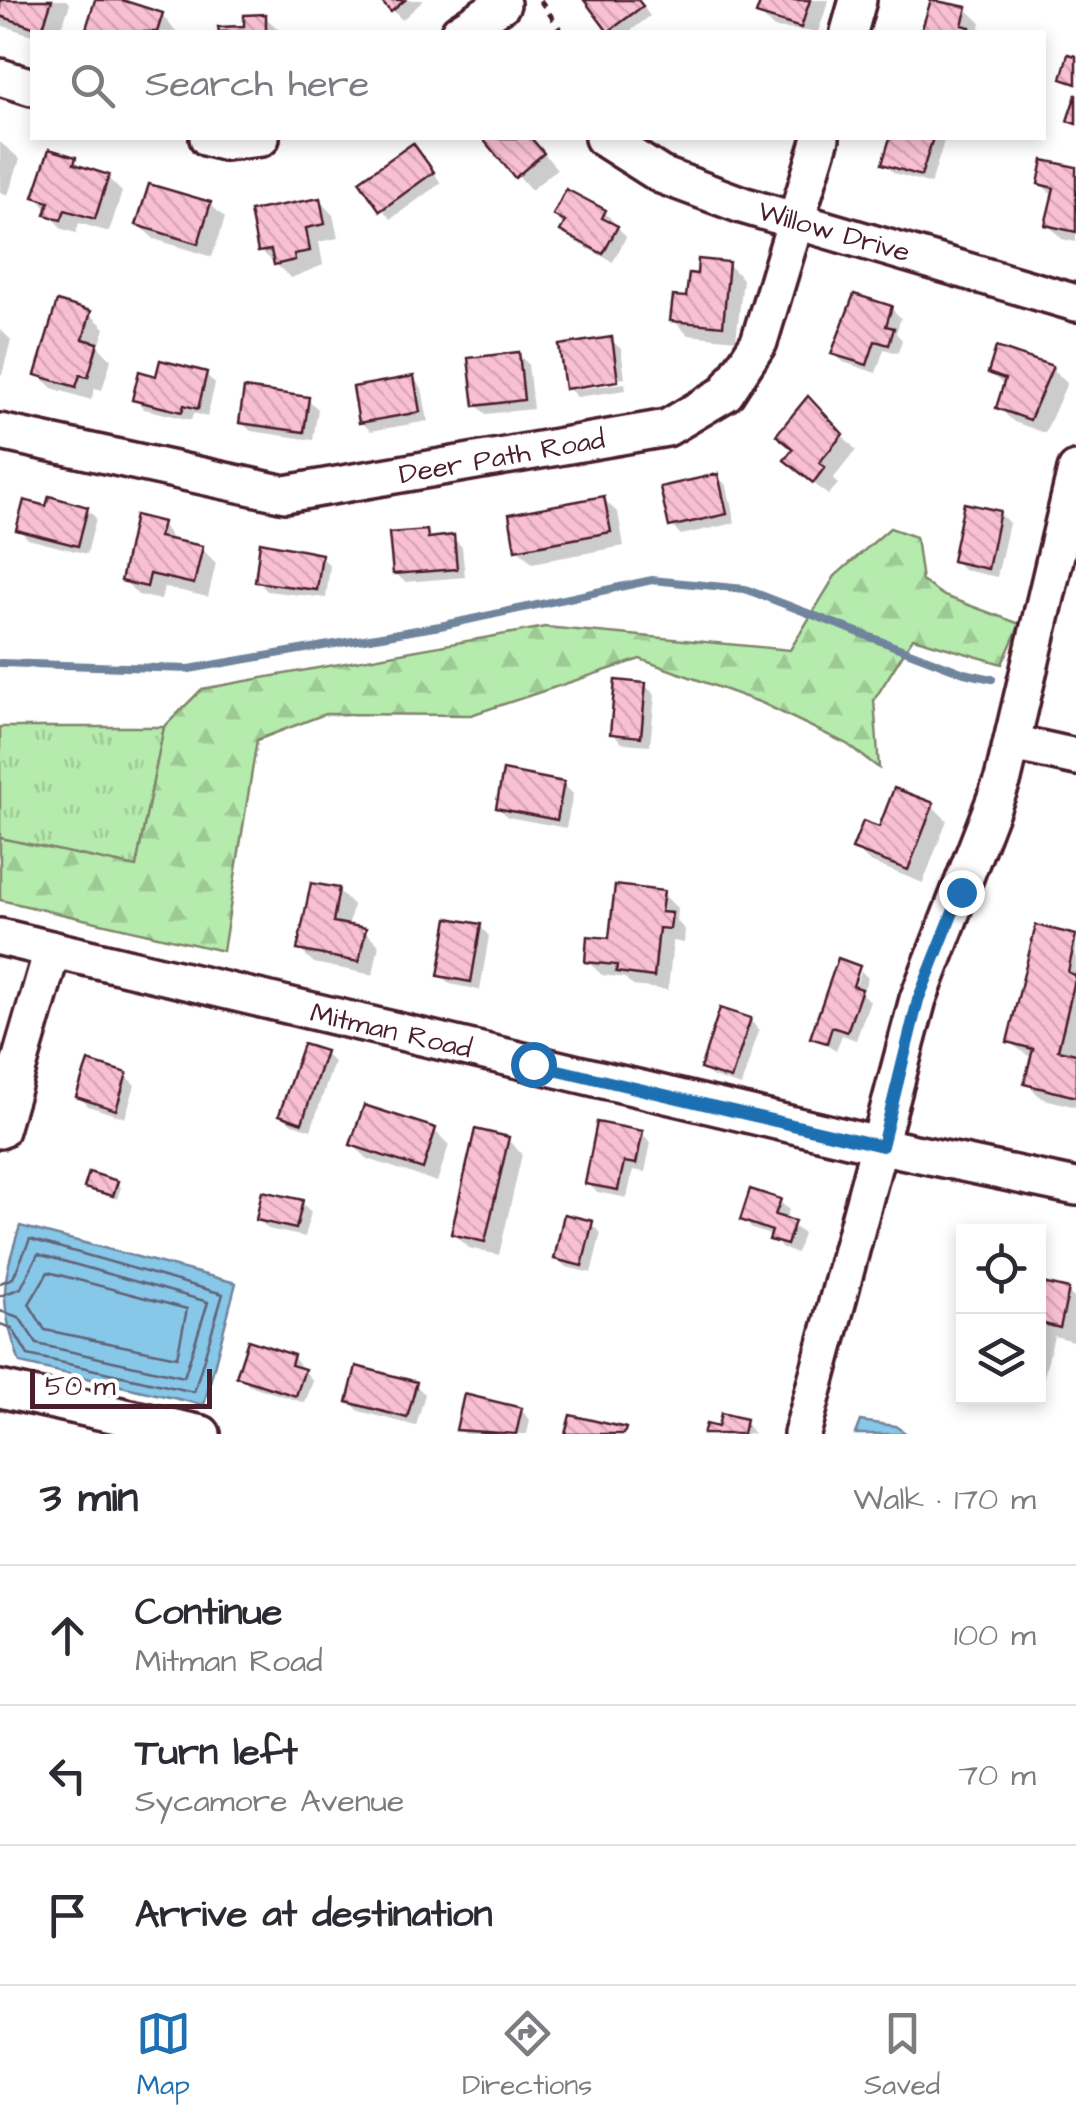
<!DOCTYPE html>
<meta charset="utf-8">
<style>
:root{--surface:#fff;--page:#f7f7f7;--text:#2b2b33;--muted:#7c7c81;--line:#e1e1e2;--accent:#1f6fb2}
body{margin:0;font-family:"Architects Daughter",sans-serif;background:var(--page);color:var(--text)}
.controls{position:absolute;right:30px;bottom:30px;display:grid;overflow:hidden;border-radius:0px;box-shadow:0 5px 15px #0003}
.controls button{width:90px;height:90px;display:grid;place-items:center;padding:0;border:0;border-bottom:2px solid var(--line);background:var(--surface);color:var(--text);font:50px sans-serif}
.scale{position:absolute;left:30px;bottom:25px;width:182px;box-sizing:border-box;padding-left:10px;border:5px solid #4a1f2b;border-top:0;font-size:28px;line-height:35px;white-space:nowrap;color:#4a1f2b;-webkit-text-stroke:8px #fff;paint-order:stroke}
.stop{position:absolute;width:30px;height:30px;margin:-22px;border:8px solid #1f6fb2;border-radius:50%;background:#fff}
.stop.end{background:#1f6fb2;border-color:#fff;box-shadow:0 2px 10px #0008}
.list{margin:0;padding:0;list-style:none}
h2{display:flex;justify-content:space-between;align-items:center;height:130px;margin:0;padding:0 40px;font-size:42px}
h2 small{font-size:32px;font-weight:400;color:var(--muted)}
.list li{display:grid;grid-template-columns:65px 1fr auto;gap:30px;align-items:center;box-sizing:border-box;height:140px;padding:0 40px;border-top:2px solid var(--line)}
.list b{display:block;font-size:38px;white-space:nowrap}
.list p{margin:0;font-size:32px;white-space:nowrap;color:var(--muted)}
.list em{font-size:32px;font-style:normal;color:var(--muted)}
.icon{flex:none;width:55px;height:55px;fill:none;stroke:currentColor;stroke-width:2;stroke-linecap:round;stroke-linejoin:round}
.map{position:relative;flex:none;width:1076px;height:1434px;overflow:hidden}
.search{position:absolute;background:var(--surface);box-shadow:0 5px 15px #0003;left:30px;right:30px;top:30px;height:110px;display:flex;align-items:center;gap:25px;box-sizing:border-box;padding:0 35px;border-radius:0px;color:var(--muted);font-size:38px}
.sheet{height:550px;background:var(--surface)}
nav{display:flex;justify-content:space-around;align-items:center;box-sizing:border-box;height:140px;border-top:2px solid var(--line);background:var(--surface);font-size:28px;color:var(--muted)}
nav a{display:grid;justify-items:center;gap:5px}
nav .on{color:var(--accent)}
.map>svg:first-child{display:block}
</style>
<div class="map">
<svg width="1076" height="1434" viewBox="0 0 1076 1434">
<defs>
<pattern id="grass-tufts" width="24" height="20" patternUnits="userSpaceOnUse" patternTransform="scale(2.5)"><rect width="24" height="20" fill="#b5ebad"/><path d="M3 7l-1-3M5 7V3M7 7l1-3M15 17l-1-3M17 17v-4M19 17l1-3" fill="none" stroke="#9dc995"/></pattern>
<pattern id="forest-firs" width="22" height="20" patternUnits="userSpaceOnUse" patternTransform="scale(2.5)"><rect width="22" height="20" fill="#b5ebad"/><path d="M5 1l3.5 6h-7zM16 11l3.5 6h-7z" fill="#9dc995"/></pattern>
<pattern id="building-back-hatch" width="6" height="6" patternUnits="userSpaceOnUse" patternTransform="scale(2.5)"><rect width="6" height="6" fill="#f9c0d4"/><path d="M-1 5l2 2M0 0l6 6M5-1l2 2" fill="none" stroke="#d7a5b6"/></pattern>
</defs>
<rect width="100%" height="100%" fill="#fff"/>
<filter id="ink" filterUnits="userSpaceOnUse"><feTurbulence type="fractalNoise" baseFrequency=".01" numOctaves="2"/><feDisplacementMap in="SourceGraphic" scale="20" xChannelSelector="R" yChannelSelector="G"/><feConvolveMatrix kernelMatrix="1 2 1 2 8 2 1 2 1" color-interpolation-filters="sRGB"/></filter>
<g filter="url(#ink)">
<polygon fill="url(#grass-tufts)" stroke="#80856c" stroke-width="2.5" points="0,727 164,727 136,867 0,838"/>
<polygon fill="url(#forest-firs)" stroke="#80856c" stroke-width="2.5" points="890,528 916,537 922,581 944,596 1020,624 1002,664 913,638 874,700 879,768 847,744 762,703 640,659 471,715 325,714 257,740 223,951 0,900 0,838 136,867 164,727 202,689 545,627 790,650 835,576"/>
<g fill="#87c7e8" stroke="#6f849c" stroke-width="2.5">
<path d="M20 1226 236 1283 204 1405 20 1363C0 1303 0 1288 20 1226Z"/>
<polygon points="860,1421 895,1426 907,1434 855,1434"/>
</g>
<g fill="#0003">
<polygon points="0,0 66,0 70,4 60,32 32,35 0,25"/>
<polygon points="98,0 113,0 162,15 176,32 88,32"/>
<polygon points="383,0 424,0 402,20"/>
<polygon points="587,0 638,0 650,16 629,32 612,32"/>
<polygon points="763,0 829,0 818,32 774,28 759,13"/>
<polygon points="934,0 966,9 981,23 978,32 924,32"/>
<polygon points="265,17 281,32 221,32 247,29"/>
<polygon points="486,138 531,138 557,169 531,190"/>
<polygon points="893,138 945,138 931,184 894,173 885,164"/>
<polygon points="0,142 20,159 8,195 0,192"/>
<polygon points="422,155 441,183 391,219 382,209"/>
<polygon points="75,160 86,170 107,177 122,192 109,232 79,223 76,233 62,229 36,196"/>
<polygon points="1076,170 1076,242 1062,239 1048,225 1054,197 1040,183"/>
<polygon points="319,200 333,215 338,238 319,242 323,265 291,278 261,251"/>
<polygon points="210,204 225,218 212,257 154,239 139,225"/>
<polygon points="605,212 626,237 613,262 572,240 556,215"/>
<polygon points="728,264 743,279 736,340 688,335 673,320 699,277"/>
<polygon points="891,308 901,318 896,333 902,340 898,353 884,349 876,373 843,362 834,353"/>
<polygon points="90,314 105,328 99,347 111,360 102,390 95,388 91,400 52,388 38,374"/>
<polygon points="0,329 11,340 2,375 0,375"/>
<polygon points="611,340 621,349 625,378 572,385 572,390 625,383 626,390 577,397 567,387"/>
<polygon points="998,351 1052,369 1067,383 1045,433 1014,422 999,408 1005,387 991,373"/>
<polygon points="518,354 528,364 533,409 486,414 476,405"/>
<polygon points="206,374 215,384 207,417 194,413 191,420 144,409 135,399 158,379"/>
<polygon points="413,379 422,388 428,421 371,431 361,422"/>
<polygon points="308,400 318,409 313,440 251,431 241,422"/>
<polygon points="822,414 856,450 833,479 838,484 828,495 802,474 795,451 779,435"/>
<polygon points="718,477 727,486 735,523 681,535 672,526"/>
<polygon points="603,499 618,513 624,546 532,563 518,549"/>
<polygon points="48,509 87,509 96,518 87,554 28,539 19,529"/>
<polygon points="999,513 1009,523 997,577 964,570 954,560"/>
<polygon points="162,524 175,543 201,548 216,563 208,597 164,587 161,600 138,595 124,580"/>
<polygon points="426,533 433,540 453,538 462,547 465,577 405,582 395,573"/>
<polygon points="321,556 330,566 326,598 267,591 258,581"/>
<polygon points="645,685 655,695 650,745 622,743 613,733"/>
<polygon points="563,784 573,794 566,828 508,817 498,807"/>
<polygon points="932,806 947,820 923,883 870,862 855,848"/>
<polygon points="338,890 353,905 348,928 365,931 379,945 373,975 314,963 299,949"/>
<polygon points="662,893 677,908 676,920 685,930 684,943 673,941 668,990 633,986 625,978 602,975 587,961"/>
<polygon points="480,926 489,936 480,990 450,984 440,975"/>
<polygon points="1038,928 1076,937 1076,1107 1041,1098 1027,1083 1033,1059 1009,1042"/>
<polygon points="839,961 860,970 856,970 846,997 851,999 861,971 868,978 862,993 870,1001 856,1040 842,1035 836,1051 813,1037"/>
<polygon points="750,1020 759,1030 741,1086 713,1077 703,1068"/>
<polygon points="324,1053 334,1062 311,1130 292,1124 282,1115"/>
<polygon points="126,1076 135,1085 125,1118 88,1106 79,1096"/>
<polygon points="434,1130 449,1145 437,1182 368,1159 353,1145"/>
<polygon points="642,1133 651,1143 645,1172 633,1170 627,1198 597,1192 587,1183"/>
<polygon points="507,1139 522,1154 499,1255 469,1248 454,1234"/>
<polygon points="117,1183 121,1187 117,1199 87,1187"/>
<polygon points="779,1201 789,1210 785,1221 803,1233 797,1253 781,1248 773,1236 752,1229 743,1220"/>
<polygon points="301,1202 311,1212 305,1237 268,1229 258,1219"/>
<polygon points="591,1224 601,1233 591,1273 566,1267 556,1258"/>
<polygon points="1038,1284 1068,1292 1076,1300 1074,1341 1054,1336 1039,1397"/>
<polygon points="293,1357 313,1381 305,1403 249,1385 239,1376"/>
<polygon points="415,1385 425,1394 416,1426 359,1411 350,1402"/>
<polygon points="521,1410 530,1420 527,1434 464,1434 459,1429"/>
<polygon points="745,1422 754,1434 706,1434 720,1430"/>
</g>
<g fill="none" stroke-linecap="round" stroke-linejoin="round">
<g stroke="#626277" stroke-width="2.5">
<polygon points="48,1272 187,1309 177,1357 45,1330 29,1304"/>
<polyline points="0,1283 13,1278 30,1239 223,1294 194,1392 28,1355 12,1328 0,1324"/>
<polyline points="0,1296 21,1288 38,1254 208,1302 184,1377 37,1344 19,1317 0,1311"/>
</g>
<polyline stroke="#6f849c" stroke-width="8" points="0,663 189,669 440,626 652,580 745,589 964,673 992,679"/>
</g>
<g fill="url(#building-back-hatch)" stroke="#4a1f2b" stroke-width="2.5">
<polygon points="0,0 52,0 42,30 0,16"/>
<polygon points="95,0 122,0 163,13 157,32 85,32"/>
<polygon points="380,0 405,0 391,12"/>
<polygon points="584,0 638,0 643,6 608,32"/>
<polygon points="761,0 810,0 801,28 756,14"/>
<polygon points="931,0 967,7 962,25 970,27 968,32 921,32"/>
<polygon points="266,14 266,31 286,32 219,32 218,27 244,26 244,15"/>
<polygon points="1068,54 1076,56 1076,84 1061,79"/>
<polygon points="1076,94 1076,124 1067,121"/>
<polygon points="482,138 531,138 544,153 515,178"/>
<polygon points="890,138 933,138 921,176 882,164"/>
<polygon points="413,143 434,172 380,211 359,181"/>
<polygon points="49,149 76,157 74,164 109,175 95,219 65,210 61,220 45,215 49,202 33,197"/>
<polygon points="1043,160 1076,167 1076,232 1045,225 1054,188 1038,184"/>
<polygon points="149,184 211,202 198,244 136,225"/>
<polygon points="566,189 606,210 602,218 618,226 603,254 560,231 565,222 553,215"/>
<polygon points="320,198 325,224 306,228 310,251 294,254 295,260 274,265 271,250 258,252 250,211"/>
<polygon points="698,259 729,262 723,326 670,321 673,296 686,297 689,273 697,274"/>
<polygon points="854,294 892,306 886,326 894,328 889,345 875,341 867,365 831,354"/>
<polygon points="57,301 91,311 83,339 98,343 88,377 80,375 76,387 35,375"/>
<polygon points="612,337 618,381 565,389 559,345"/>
<polygon points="996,347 1053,366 1030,420 996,408 1005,379 988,373"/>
<polygon points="519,352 524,400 474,406 468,358"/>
<polygon points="160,360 207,372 198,409 184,405 182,412 132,400 139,371 156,376"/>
<polygon points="414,376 420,412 359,423 353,387"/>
<polygon points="244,388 309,397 304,432 239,423"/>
<polygon points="808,396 843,434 819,463 825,467 813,483 784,460 793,449 776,435"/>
<polygon points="718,474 727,514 669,527 660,487"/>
<polygon points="49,496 88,507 78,546 16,530 24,500 46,506"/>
<polygon points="604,496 611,532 515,550 509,514"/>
<polygon points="964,503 1000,511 988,569 952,561"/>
<polygon points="135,515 163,522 159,537 203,546 194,584 150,574 147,587 121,581"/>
<polygon points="427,530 428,538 454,535 457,569 393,574 389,533"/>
<polygon points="260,542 322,554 317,590 255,582"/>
<polygon points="615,680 646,683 641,737 610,734"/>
<polygon points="503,770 564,782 557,820 496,808"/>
<polygon points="894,788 934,803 908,870 852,849 863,821 879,827"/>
<polygon points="311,883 339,888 333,922 366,928 359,962 297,950"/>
<polygon points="615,885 664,891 661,912 672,913 670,929 659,928 654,977 616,972 617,965 585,962 587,936 609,938"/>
<polygon points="448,918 481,924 471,982 438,976"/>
<polygon points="1036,925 1076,935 1068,972 1076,976 1058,1050 1076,1054 1076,1097 1024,1084 1033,1049 1007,1042"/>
<polygon points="838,958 860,966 853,986 862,989 847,1032 832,1027 827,1043 810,1038"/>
<polygon points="720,1008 751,1018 731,1079 700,1069"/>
<polygon points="303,1044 326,1051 302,1123 279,1115"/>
<polygon points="88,1061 127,1073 116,1110 76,1097"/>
<polygon points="364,1105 436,1128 423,1169 350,1145"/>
<polygon points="597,1122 643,1131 636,1164 624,1162 618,1190 585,1184"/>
<polygon points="475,1129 509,1137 485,1242 451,1234"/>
<polygon points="89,1172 118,1181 113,1196 84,1188"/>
<polygon points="750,1189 781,1199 775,1215 795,1221 787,1245 769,1240 772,1231 740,1220"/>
<polygon points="262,1191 303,1200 296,1229 256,1220"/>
<polygon points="564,1214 593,1221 582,1266 554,1259"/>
<polygon points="1038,1282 1069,1289 1060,1328 1040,1323 1038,1330"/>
<polygon points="248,1340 294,1355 291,1365 305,1369 296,1396 236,1377"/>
<polygon points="356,1366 417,1382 407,1418 347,1402"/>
<polygon points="464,1394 522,1408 516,1434 456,1430"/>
<polygon points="721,1413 746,1419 743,1434 703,1434 706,1424 718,1427"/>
<polygon points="570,1415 626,1428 624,1434 565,1434"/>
</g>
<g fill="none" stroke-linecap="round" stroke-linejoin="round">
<defs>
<g id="minor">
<polyline points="459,32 502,4"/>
<polyline points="849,32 858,0"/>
<polyline points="0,77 32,87"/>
<polyline points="208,138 223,142 261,138"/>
<polyline points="603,138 661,175 742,205 1076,303"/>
<polyline points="0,432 285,494 667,428 726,393 759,342 821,138"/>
<polyline points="1013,743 1076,757"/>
<polyline points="0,937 882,1146 1076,1187"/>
<polyline points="0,1130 52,951"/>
<polyline points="0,1389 202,1434"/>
<polyline points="802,1434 918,999 1003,779 1076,470"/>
</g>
</defs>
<use href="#minor" stroke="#4a1f2b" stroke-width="42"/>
<polyline stroke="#4a1f2b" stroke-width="5" stroke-dasharray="8 8" stroke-linecap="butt" points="540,0 562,32"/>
<use href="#minor" stroke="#fff" stroke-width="35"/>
</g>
</g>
<g fill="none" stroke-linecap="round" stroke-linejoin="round" filter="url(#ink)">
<polyline stroke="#1f6fb2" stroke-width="12" points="533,1064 882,1146 918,1000 961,892"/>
</g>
<g text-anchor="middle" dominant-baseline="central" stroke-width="8" stroke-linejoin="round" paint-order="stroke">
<g font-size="28" fill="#4a1f2b" stroke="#fff">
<text transform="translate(834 232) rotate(16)">Willow Drive</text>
<text transform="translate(502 457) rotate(-10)">Deer Path Road</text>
<text transform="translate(391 1031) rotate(13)">Mitman Road</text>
</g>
</g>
</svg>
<div class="controls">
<button><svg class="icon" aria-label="locate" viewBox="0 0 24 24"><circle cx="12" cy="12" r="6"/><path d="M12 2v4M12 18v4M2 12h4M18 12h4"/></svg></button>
<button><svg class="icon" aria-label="layers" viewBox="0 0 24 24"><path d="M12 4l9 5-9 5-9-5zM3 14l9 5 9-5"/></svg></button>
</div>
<div class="scale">50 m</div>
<div class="stop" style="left:533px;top:1064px"></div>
<div class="stop end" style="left:961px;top:892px"></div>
<div class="search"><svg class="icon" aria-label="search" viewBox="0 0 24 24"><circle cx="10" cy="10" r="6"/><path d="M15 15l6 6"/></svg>Search here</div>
</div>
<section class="sheet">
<h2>3 min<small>Walk · 170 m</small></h2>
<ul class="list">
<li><svg class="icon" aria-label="ahead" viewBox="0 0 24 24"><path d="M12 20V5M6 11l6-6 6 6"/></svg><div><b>Continue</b><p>Mitman Road</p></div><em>100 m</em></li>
<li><svg class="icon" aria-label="left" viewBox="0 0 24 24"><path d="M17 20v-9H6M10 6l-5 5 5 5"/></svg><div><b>Turn left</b><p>Sycamore Avenue</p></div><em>70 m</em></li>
<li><svg class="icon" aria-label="arrive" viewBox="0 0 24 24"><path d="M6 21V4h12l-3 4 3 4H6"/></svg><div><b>Arrive at destination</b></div></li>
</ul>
</section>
<nav>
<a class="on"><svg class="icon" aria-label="map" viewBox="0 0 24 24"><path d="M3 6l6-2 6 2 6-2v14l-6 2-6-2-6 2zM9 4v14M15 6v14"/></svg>Map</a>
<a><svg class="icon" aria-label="directions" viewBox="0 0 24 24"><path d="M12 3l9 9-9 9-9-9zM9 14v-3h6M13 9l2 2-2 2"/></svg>Directions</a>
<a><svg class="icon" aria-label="saved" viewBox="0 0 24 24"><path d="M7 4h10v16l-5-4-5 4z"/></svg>Saved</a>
</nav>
